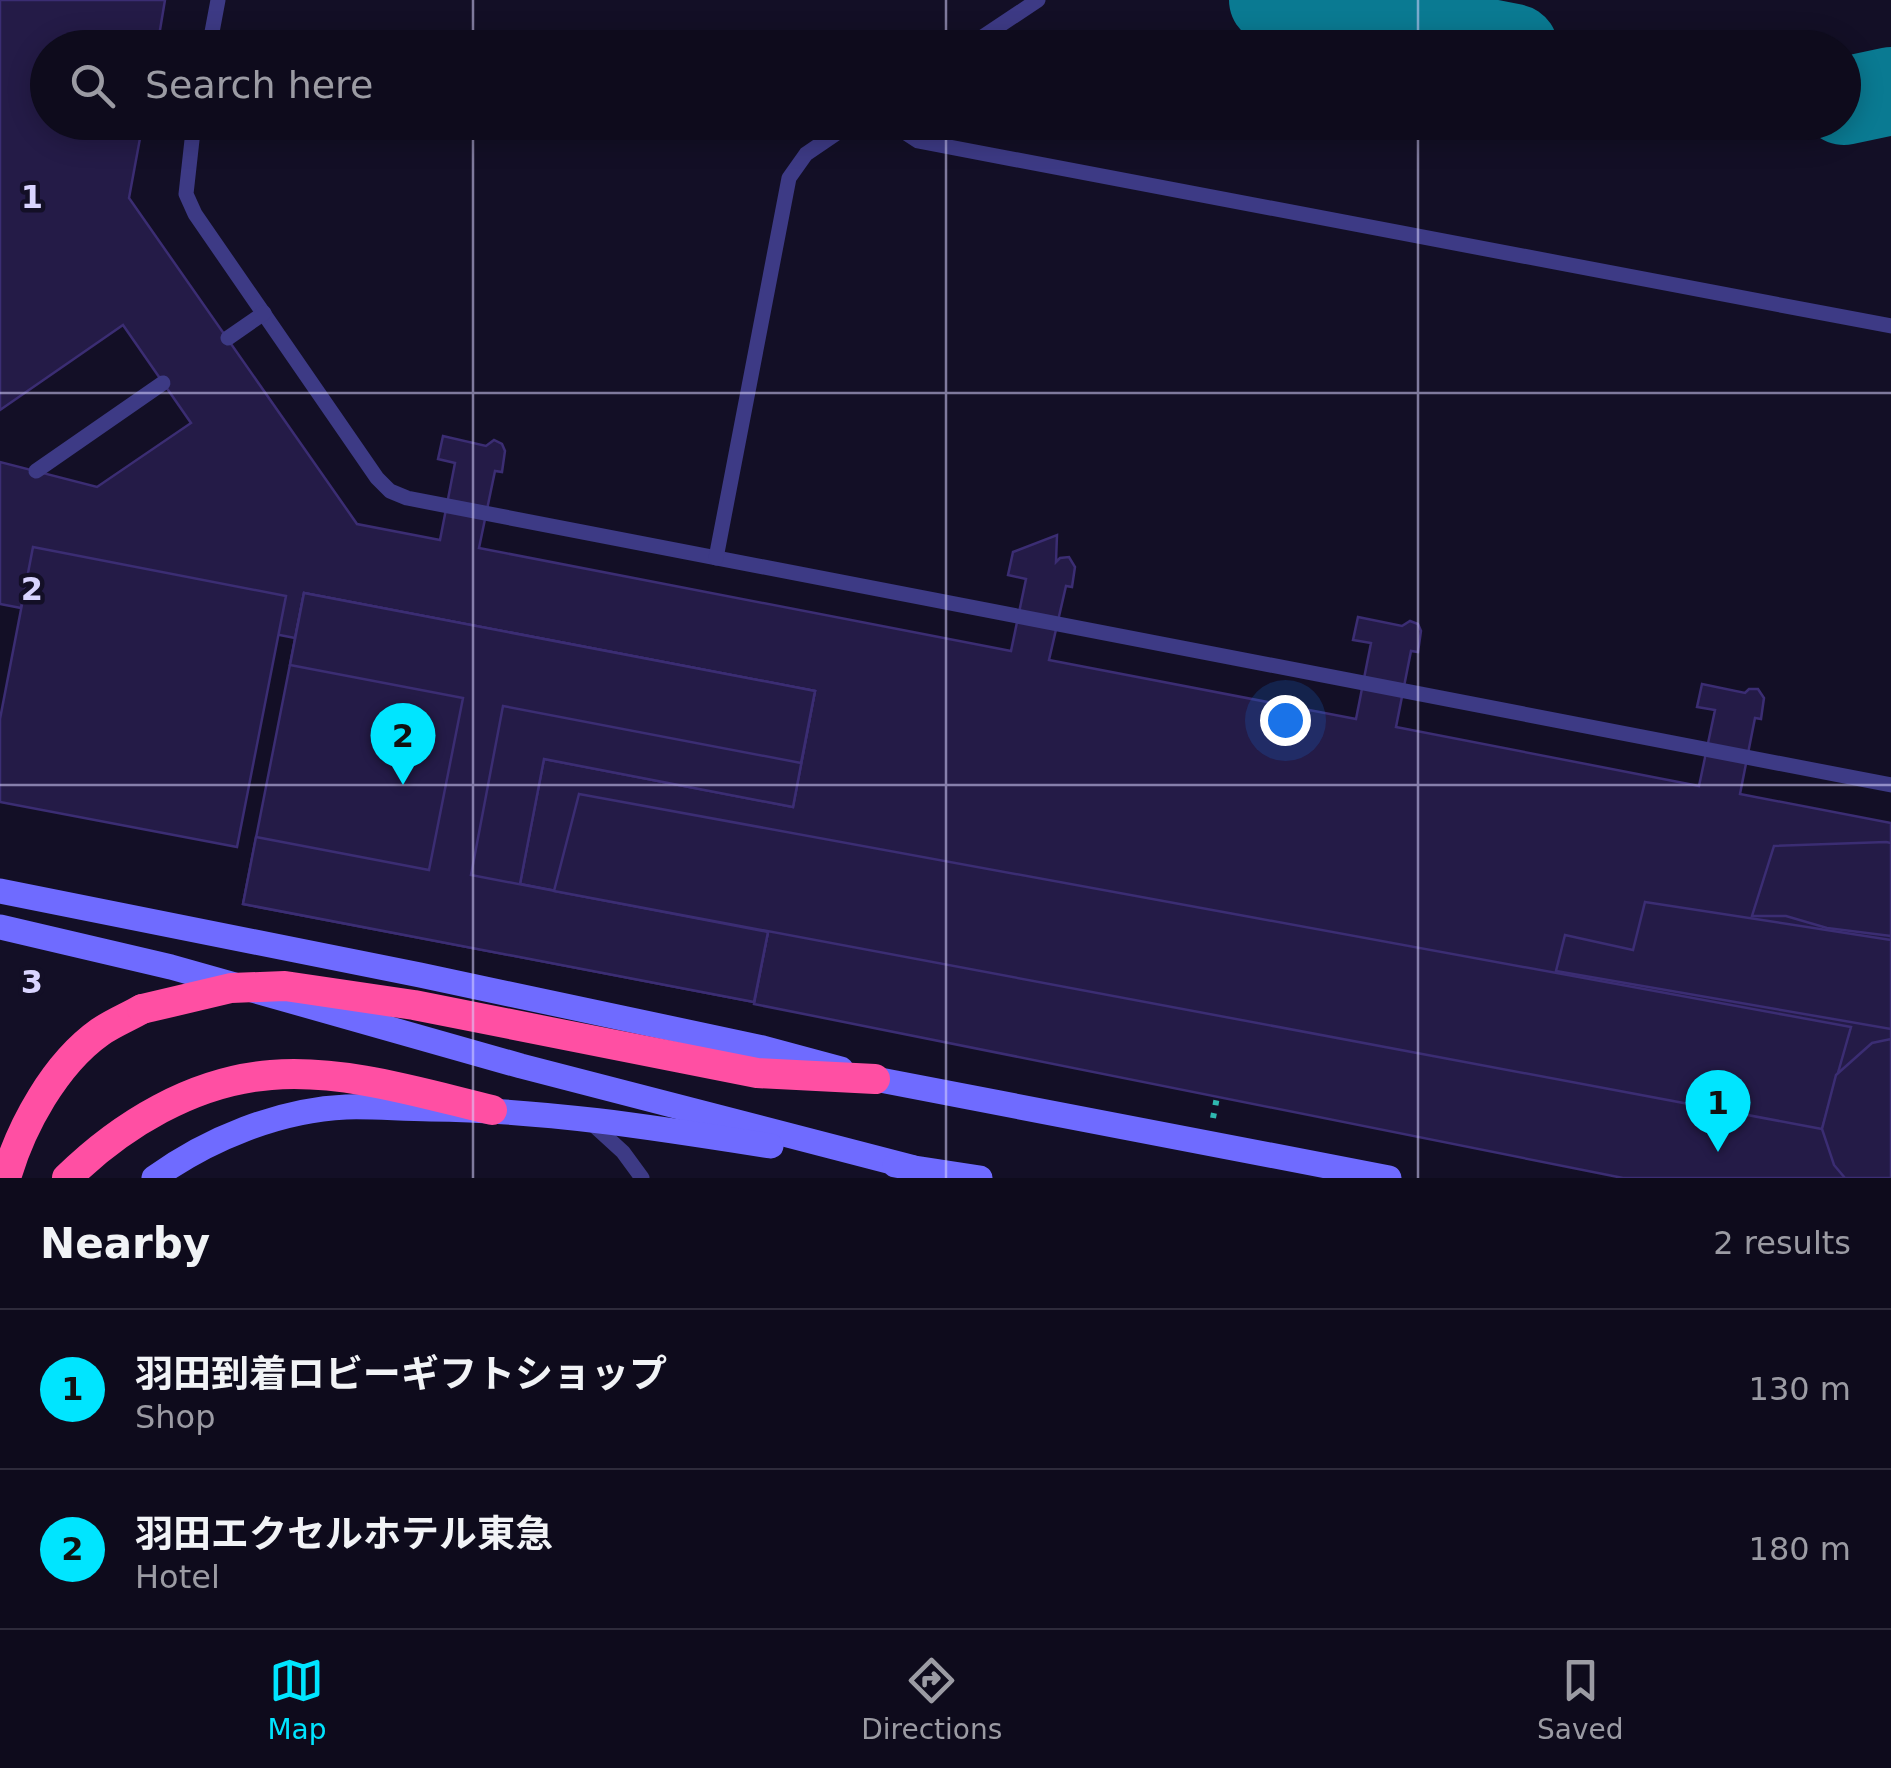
<!DOCTYPE html>
<meta charset="utf-8">
<style>
:root{--surface:#0e0b1c;--page:#1c1929;--text:#f1f3f6;--muted:#9b9ba3;--line:#2e2b3b;--accent:#00e5ff}
body{margin:0;font-family:"DejaVu Sans","Noto Sans JP",sans-serif;background:var(--page);color:var(--text)}
.you{position:absolute;left:1285px;top:720px;width:35px;height:35px;margin:-25px;border:8px solid #fff;border-radius:50%;background:#1a73e8;box-shadow:0 0 0 15px #1a73e833}
.badge{display:grid;place-items:center;width:65px;height:65px;border-radius:50%;background:var(--accent);color:#111;font-size:32px;font-weight:700}
.pin{position:absolute;translate:-50% -82px;filter:drop-shadow(0 2px 5px #0008)}
.pin::after{content:'';position:absolute;top:52px;width:35px;height:30px;background:inherit;clip-path:polygon(0 0,100% 0,50% 100%)}
.list{margin:0;padding:0;list-style:none}
h2{display:flex;justify-content:space-between;align-items:center;height:130px;margin:0;padding:0 40px;font-size:42px}
h2 small{font-size:32px;font-weight:400;color:var(--muted)}
.list li{display:grid;grid-template-columns:65px 1fr auto;gap:30px;align-items:center;box-sizing:border-box;height:160px;padding:0 40px;border-top:2px solid var(--line)}
.list b{display:block;font-size:38px;white-space:nowrap}
.list p{margin:0;font-size:32px;white-space:nowrap;color:var(--muted)}
.list em{font-size:32px;font-style:normal;color:var(--muted)}
.icon{flex:none;width:55px;height:55px;fill:none;stroke:currentColor;stroke-width:2;stroke-linecap:round;stroke-linejoin:round}
.map{position:relative;flex:none;width:1891px;height:1178px;overflow:hidden}
.search{position:absolute;background:var(--surface);box-shadow:0 5px 25px #0003;left:30px;right:30px;top:30px;height:110px;display:flex;align-items:center;gap:25px;box-sizing:border-box;padding:0 35px;border-radius:55px;color:var(--muted);font-size:38px}
.sheet{height:450px;background:var(--surface)}
nav{display:flex;justify-content:space-around;align-items:center;box-sizing:border-box;height:140px;border-top:2px solid var(--line);background:var(--surface);font-size:28px;color:var(--muted)}
nav a{display:grid;justify-items:center;gap:5px}
nav .on{color:var(--accent)}
.map>svg:first-child{display:block}
</style>
<div class="map">
<svg width="1891" height="1178" viewBox="0 0 1891 1178">
<rect width="100%" height="100%" fill="#130f26"/>
<g fill="none" stroke-linecap="round" stroke-linejoin="round">
<g stroke="#0a7a92" stroke-width="88">
<polyline points="1273,0 1514,48"/>
<polyline points="1844,101 1891,91"/>
</g>
</g>
<g fill="#241b47" stroke="#3b2d73" stroke-width="2.5">
<polygon points="0,0 165,0 157,48 48,48 48,122 143,122 129,198 357,524 440,540 455,463 438,459 443,436 486,446 494,440 502,444 505,451 502,472 495,471 479,548 1011,651 1026,579 1008,575 1013,552 1057,535 1056,562 1060,558 1069,557 1075,567 1072,587 1066,586 1049,660 1356,719 1371,643 1353,640 1358,617 1402,626 1410,621 1418,624 1421,631 1418,652 1411,651 1396,727 1699,786 1715,710 1697,707 1702,684 1745,693 1749,689 1758,689 1764,698 1761,719 1755,718 1740,794 1891,823 1891,1178 1623,1178 754,1004 768,932 520,884 526,852 544,759 793,807 815,691 304,593 295,638 26,586 21,608 0,604 0,462 97,487 191,423 123,325 0,410"/>
<polygon points="33,547 286,596 237,847 0,802 0,719"/>
<polygon points="304,593 815,691 793,807 544,759 520,884 768,932 754,1002 243,904"/>
<polygon points="304,593 815,691 801,763 503,706 471,875 768,932 754,1002 243,904 256,837 429,870 463,698 290,665"/>
<polygon points="579,794 1256,918 1851,1027 1822,1129 554,891"/>
<polygon points="1886,842 1891,843 1891,936 1827,928 1786,916 1752,916 1774,846"/>
<polygon points="1645,902 1891,940 1891,1029 1556,971 1565,935 1633,950"/>
<polygon points="1891,1039 1891,1178 1845,1178 1834,1165 1822,1129 1836,1075 1872,1043"/>
</g>
<g fill="none" stroke-linecap="round" stroke-linejoin="round">
<g stroke="#3d3a85" stroke-width="15">
<polyline points="209,48 218,0"/>
<polyline points="966,48 1038,0"/>
<polyline points="194,122 186,194 195,214 377,478 390,491 407,498 1891,785"/>
<polyline points="889,122 918,141 1891,326"/>
<polyline points="228,338 264,313"/>
<polyline points="36,471 163,383"/>
<polyline points="716,558 789,178 806,154 853,122"/>
<polyline points="588,1120 623,1152 642,1178"/>
</g>
<g stroke="#6f6bff" stroke-width="25">
<polyline points="0,891 420,975 763,1048 841,1069"/>
<polyline points="0,927 171,967 521,1066 911,1167"/>
<polyline points="895,1165 980,1178"/>
<path d="M154 1178C208 1139 279 1110 346 1107 374 1106 401 1109 430 1109 545 1110 657 1128 771 1146"/>
</g>
<g stroke="#ff4fa3" stroke-width="30">
<path d="M6 1178C21 1126 55 1064 100 1032 113 1023 128 1017 142 1009"/>
<path d="M67 1178C121 1125 193 1081 271 1075 344 1069 421 1093 492 1110"/>
</g>
<polyline stroke="#2fb8b0" stroke-width="6" stroke-dasharray="5 8" stroke-linecap="butt" points="1213,1118 1217,1097"/>
<polyline stroke="#6f6bff" stroke-width="25" points="875,1079 1389,1178"/>
<polyline stroke="#ff4fa3" stroke-width="30" points="142,1009 231,988 285,986 414,1005 757,1073 875,1079"/>
</g>
<path fill="none" stroke="#d9d4ff" stroke-width="2.5" stroke-opacity="0.55" d="M473 0V48M946 0V48M1418 0V48M473 122V1178M946 122V1178M1418 122V1178M0 393H1891M0 785H1891"/>
<g font-size="32" text-anchor="middle" font-weight="bold" fill="#d9d4ff" stroke="#130f26" stroke-width="9" stroke-linejoin="round" paint-order="stroke">
<text x="32" y="208">1</text>
<text x="32" y="600">2</text>
<text x="32" y="993">3</text>
</g>
</svg>
<div class="you"></div>
<div class="pin badge" style="left:1718px;top:1152px">1</div>
<div class="pin badge" style="left:403px;top:785px">2</div>
<div class="search"><svg class="icon" aria-label="search" viewBox="0 0 24 24"><circle cx="10" cy="10" r="6"/><path d="M15 15l6 6"/></svg>Search here</div>
</div>
<section class="sheet">
<h2>Nearby<small>2 results</small></h2>
<ul class="list">
<li><span class="badge">1</span><div><b>羽田到着ロビーギフトショップ</b><p>Shop</p></div><em>130 m</em></li>
<li><span class="badge">2</span><div><b>羽田エクセルホテル東急</b><p>Hotel</p></div><em>180 m</em></li>
</ul>
</section>
<nav>
<a class="on"><svg class="icon" aria-label="map" viewBox="0 0 24 24"><path d="M3 6l6-2 6 2 6-2v14l-6 2-6-2-6 2zM9 4v14M15 6v14"/></svg>Map</a>
<a><svg class="icon" aria-label="directions" viewBox="0 0 24 24"><path d="M12 3l9 9-9 9-9-9zM9 14v-3h6M13 9l2 2-2 2"/></svg>Directions</a>
<a><svg class="icon" aria-label="saved" viewBox="0 0 24 24"><path d="M7 4h10v16l-5-4-5 4z"/></svg>Saved</a>
</nav>
